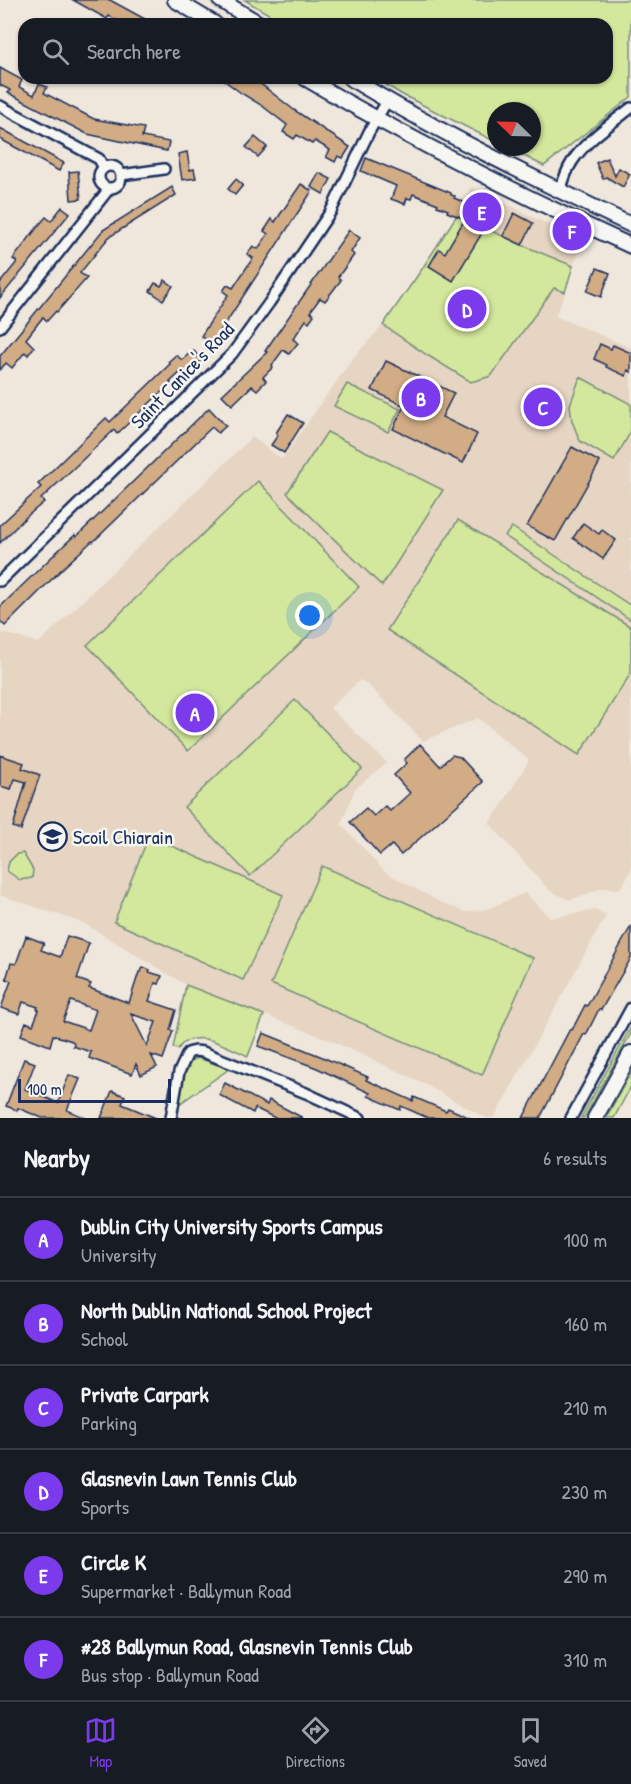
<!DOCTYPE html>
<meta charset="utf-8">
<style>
:root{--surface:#171b24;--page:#20242c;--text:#f1f3f6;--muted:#9ea1a6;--line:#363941;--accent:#7c3aed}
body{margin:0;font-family:"Patrick Hand",sans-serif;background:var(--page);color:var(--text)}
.compass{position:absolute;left:487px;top:102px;width:54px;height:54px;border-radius:50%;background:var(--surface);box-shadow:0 2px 4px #0004;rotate:293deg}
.scale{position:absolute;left:18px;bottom:15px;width:153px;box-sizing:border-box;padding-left:6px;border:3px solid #1b2f5e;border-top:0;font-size:16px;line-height:21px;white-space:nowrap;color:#1b2f5e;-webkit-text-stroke:4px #f6f6f2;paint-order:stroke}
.you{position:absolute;left:310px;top:616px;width:21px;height:21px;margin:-15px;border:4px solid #fff;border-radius:50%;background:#1a73e8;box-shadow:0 0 0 9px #1a73e833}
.badge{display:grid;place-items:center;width:39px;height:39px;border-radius:50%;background:var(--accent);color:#fff;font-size:20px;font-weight:700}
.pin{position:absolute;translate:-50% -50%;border:3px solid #fff;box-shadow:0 2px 6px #0006}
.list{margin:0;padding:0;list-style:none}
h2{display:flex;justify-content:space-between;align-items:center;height:78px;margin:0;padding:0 24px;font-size:26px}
h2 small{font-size:20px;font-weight:400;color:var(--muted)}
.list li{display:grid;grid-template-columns:39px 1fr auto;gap:18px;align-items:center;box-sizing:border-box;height:84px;padding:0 24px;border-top:2px solid var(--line)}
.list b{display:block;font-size:22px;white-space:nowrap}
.list p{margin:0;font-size:20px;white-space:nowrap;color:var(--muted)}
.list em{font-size:20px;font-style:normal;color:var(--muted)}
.icon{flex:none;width:33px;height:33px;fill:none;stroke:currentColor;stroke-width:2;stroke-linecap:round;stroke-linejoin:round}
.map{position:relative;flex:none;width:631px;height:1118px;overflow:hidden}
.search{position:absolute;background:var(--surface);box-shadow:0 2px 4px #0004;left:18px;right:18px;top:18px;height:66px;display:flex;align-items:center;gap:15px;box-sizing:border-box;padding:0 21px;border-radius:18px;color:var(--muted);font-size:22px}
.sheet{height:582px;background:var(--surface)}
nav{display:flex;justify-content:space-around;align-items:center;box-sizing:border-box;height:84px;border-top:2px solid var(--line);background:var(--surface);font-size:16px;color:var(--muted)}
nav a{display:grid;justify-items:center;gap:3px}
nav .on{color:var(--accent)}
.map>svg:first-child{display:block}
</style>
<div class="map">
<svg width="631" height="1118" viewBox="0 0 631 1118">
<rect width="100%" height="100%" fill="#efe7dc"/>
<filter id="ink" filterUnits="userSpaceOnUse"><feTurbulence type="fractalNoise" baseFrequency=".0167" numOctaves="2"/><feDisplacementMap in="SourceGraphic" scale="12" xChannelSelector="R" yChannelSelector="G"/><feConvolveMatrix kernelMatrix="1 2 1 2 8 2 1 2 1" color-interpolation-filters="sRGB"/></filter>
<g filter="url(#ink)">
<g fill="#e6d5c2">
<polygon points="471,187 584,242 573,266 522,245 457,215"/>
<polygon points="554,288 565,293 555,316 631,348 631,870 620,889 603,888 570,900 550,891 489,823 502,805 529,760 478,718 423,741 368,685 360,680 330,708 387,763 355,789 341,824 385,872 440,902 465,912 487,909 525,893 550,918 595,910 606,916 494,1118 486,1118 417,1080 330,1040 186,985 85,924 0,895 0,632 39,643 252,437 282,459 352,359 383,325 427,355 472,382 491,376"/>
</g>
<g fill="#d3e89c" stroke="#778c7d" stroke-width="1.5">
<polygon points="245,0 631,0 631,97 544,166 506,147 532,147 532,111 496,111 496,142 401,94 375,78 607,78 607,24 285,24"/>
<polygon points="457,215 522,245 573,266 565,292 554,288 491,376 471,382 427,355 383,325 422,269"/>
<polygon points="580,377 629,403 631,405 631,431 614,461 580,441 572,421 570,405"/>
<polygon points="347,384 400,409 388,432 334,406"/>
<polygon points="327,432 443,490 382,586 287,493"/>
<polygon points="258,481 359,587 188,751 87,645"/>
<polygon points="458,520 631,627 631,673 579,755 387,630"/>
<polygon points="512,527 631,606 631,620 505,536"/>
<polygon points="295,700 362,769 250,876 184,807"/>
<polygon points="149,836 283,895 243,980 114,922"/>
<polygon points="23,853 33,870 32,878 20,880 7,871 9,862 17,854"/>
<polygon points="322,866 533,958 482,1075 271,984"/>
<path d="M186 985 264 1015 248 1056C229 1048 193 1025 178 1049L173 1048Z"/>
<polygon points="631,1027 631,1033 584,1118 581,1118"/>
<path d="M198 1058 229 1069 179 1104C182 1089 181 1063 198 1058Z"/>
<polygon points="631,1072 631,1086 614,1118 606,1118"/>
</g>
<g fill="#d2ac84" stroke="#1b2f5e" stroke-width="1.5" fill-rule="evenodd">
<polygon points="73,0 110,0 154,24 125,24 109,16 107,19"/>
<polygon points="0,68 22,80 19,87 34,95 39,84 47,87 44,93 94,119 144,128 142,137 169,142 167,151 87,134 8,93 10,90 0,85"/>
<polygon points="221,78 253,78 294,110 350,147 343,158 338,156 335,162 326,157 330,150 315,141 312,144 297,135 294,139 283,132 287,125 261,105 241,93"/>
<polygon points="0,128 64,163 59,171 0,139"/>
<polygon points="255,137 267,147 258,157 246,147"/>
<polygon points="187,152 190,170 194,169 196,178 182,180 178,154"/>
<polygon points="366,158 451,193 451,195 455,196 454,198 473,206 478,196 498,205 486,228 485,228 453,281 429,266 439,249 445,253 465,219 447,212 448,210 437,206 438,204 413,194 411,199 407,198 405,204 391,199 396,186 361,171"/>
<polygon points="607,158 615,176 619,168 630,174 623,187 606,177 603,179 596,163"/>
<polygon points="78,171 81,199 71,200 69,172"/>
<polygon points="319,173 331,179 323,194 311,187"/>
<polygon points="236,179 243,185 235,195 228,189"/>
<polygon points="301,184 312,191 212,344 201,336 228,295 223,291 227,285 233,288 253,258 247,254 253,246 258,249 268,234 264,231 272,219 275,222"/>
<polygon points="172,187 176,195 109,237 80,273 87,278 57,312 56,311 47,321 43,317 26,339 34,347 28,355 25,352 12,368 6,363 0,370 0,356 103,230"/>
<polygon points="62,207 70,213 0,298 0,283 17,262 13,259 39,225 46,217 51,221"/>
<polygon points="514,213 533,223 522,245 503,236"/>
<polygon points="349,230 360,238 351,252 354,255 338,277 341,280 325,301 320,298 310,312 314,315 309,322 306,320 293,339 298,343 289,354 283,350 272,365 273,367 263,377 266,381 257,390 252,386 232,405 222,395 267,352 265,351"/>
<polygon points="597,268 610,273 601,297 587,291"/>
<polygon points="165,280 173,286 163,300 150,291 155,283 161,286"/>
<polygon points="600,344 611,349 613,345 631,353 631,372 628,370 626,376 606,367 607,365 594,359"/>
<polygon points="193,350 202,360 186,375 182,371 170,382 171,383 117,434 114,430 41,499 44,502 25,518 0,543 0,525 41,487 38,484 106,418 110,422 170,364 168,362 176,355 182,360"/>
<polygon points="386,361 454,393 442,417 477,434 463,463 393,429 404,406 372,390"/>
<polygon points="209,408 226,426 218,433 212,427 93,542 92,541 64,567 5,626 0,621 0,607 62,547 75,535 76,537"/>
<polygon points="288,414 303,423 284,453 271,445 278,435 276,433"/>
<polygon points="572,447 600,462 555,541 527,526"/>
<polygon points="583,523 599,534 602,530 616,540 603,559 573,538"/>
<polygon points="420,744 440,766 452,755 460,757 483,782 401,855 392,845 380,855 350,822 366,808 374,816 385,806 390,811 410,793 394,775 407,763 404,760"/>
<polygon points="0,755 24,763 22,768 40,775 21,830 13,827 26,782 15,779 11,789 0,786"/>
<polygon points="631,926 631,958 601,1010 599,1009 586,1035 584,1034 540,1118 523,1118 570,1029 572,1030 585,1005 587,1006"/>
<path d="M26 936 44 943 41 950 60 957 67 936 89 943 77 979 91 984 89 988 129 1003 139 972H141L143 967 150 970 149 972 162 976 159 984 155 983 149 1001 176 1010 170 1030 173 1031 163 1059 151 1055 157 1067 141 1075 136 1064 132 1074 89 1058 91 1052 73 1046 74 1043 72 1041 53 1035 50 1046 21 1035 26 1022 33 1025 39 1010 37 1009 38 1007 23 1002 19 1014 1 1008 11 981 6 979 11 963 16 964ZM71 1001 96 1010 89 1030 63 1021ZM131 1014 156 1022 147 1046Z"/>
<polygon points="263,1033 320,1056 368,1077 366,1080 413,1101 414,1097 446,1111 448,1108 470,1118 428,1118 401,1106 400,1110 368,1096 370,1093 317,1068 258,1046"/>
<polygon points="24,1059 35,1063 25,1089 58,1103 69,1075 80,1079 67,1110 86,1118 42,1118 18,1108 17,1110 6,1106"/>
<polygon points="225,1083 267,1105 269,1100 303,1118 275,1118 255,1108 253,1113 219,1095"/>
<polygon points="112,1091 125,1096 122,1104 156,1118 101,1118"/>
</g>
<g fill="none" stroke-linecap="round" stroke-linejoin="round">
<defs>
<g id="minor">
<polyline points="0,106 99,159 104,168"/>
<circle cx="110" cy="177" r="11"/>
<polyline points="121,175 164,169"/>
<path d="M560 192C563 181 566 171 572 162 585 141 612 123 631 108"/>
<polyline points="0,327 109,189"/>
<polyline points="0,581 232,354 269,303 331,211 369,132 387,101"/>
<polyline points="171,1118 179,1072 188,1053 195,1051 203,1052 306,1093 360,1118"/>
<polyline points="571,1118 631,1008"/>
</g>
<g id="secondary">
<polyline points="175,0 215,24"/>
<polyline points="220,0 260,24"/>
<path d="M305 78C411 140 520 195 631 246"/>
<path d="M350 78C440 133 535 179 631 225"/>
<polyline points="595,1118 631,1053"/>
</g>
</defs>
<use href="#minor" stroke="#1b2f5e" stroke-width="14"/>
<use href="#secondary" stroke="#1b2f5e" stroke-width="18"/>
<use href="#minor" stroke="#f6f6f2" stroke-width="9"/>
<use href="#secondary" stroke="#f6f6f2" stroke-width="14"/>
</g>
</g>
<defs>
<symbol id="school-ring" viewBox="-11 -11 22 22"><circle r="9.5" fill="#f6f6f2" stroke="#1b2f5e" stroke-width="1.5"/><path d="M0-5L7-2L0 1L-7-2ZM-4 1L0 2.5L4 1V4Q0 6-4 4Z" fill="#1b2f5e"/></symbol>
</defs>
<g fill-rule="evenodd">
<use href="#school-ring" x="36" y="820" width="33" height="33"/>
</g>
<g text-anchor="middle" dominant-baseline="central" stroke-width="5" stroke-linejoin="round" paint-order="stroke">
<g font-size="20" fill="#1b2f5e" stroke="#f6f6f2">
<text transform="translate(182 375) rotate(-46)">Saint Canice's Road</text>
</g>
<g font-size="20" fill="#1b2f5e" stroke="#f6f6f2" text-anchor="start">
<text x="73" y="836">Scoil Chiarain</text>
</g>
</g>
</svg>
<svg class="compass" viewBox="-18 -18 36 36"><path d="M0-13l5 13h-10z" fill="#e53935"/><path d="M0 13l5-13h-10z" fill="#9ea1a6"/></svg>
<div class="scale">100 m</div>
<div class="you"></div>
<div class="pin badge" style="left:195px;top:713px">A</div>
<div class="pin badge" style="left:421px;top:398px">B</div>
<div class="pin badge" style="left:543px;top:407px">C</div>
<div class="pin badge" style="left:467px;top:309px">D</div>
<div class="pin badge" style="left:482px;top:212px">E</div>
<div class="pin badge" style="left:572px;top:231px">F</div>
<div class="search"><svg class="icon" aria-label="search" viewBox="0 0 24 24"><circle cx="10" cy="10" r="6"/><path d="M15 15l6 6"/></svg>Search here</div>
</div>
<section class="sheet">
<h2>Nearby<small>6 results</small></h2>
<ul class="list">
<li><span class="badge">A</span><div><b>Dublin City University Sports Campus</b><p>University</p></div><em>100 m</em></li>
<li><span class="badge">B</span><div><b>North Dublin National School Project</b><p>School</p></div><em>160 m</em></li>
<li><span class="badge">C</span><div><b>Private Carpark</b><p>Parking</p></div><em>210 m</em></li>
<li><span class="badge">D</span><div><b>Glasnevin Lawn Tennis Club</b><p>Sports</p></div><em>230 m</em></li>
<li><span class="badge">E</span><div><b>Circle K</b><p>Supermarket · Ballymun Road</p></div><em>290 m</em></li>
<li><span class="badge">F</span><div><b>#28 Ballymun Road, Glasnevin Tennis Club</b><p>Bus stop · Ballymun Road</p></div><em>310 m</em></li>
</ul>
</section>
<nav>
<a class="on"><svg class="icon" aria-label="map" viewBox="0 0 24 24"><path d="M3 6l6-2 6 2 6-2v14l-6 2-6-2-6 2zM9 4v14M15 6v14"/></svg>Map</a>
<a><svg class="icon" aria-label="directions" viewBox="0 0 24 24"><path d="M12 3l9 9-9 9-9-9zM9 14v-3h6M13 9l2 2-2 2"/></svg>Directions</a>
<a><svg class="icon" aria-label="saved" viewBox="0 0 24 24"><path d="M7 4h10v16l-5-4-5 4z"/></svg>Saved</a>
</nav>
